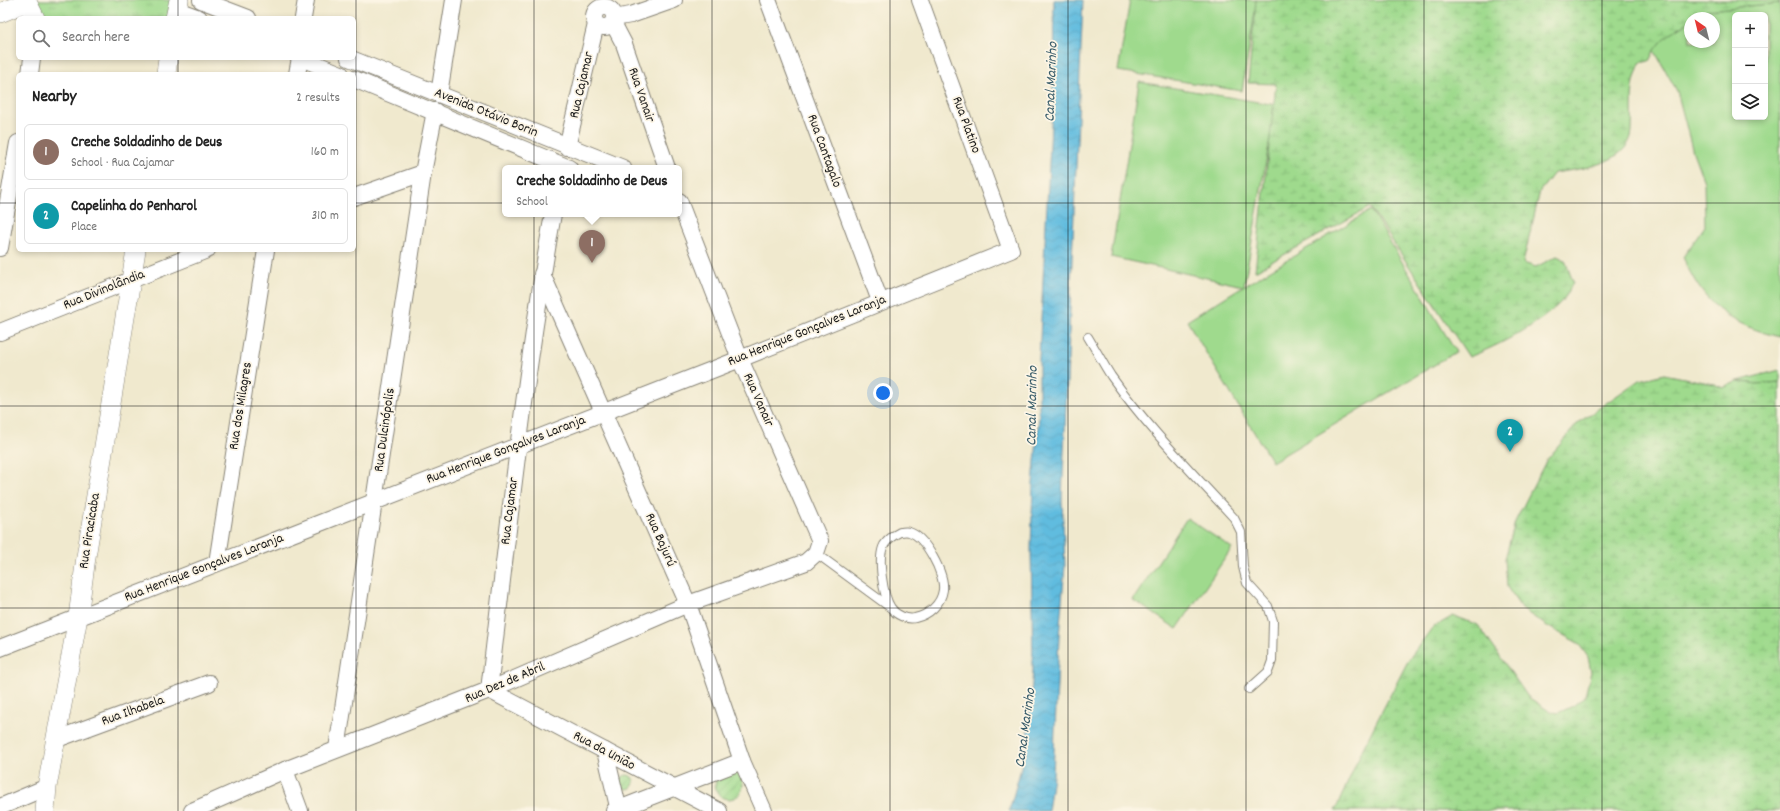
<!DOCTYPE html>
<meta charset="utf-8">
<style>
:root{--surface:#fff;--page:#f2f2f2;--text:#222;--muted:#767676;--line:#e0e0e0;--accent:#7c3aed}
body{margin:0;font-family:Dekko,sans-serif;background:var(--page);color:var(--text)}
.controls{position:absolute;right:12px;top:12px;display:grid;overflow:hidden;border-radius:6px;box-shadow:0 2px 6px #0003}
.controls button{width:36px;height:36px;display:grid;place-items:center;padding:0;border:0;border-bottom:1px solid var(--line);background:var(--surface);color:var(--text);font:20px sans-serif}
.compass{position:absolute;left:1684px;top:12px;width:36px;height:36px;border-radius:50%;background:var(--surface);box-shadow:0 2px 6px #0003;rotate:325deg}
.you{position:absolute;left:883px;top:393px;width:14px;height:14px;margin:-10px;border:3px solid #fff;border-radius:50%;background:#1a73e8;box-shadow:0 0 0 6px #1a73e833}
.badge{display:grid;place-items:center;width:26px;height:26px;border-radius:50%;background:var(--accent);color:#fff;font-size:13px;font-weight:700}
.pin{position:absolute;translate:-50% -33px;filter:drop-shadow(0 1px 2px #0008)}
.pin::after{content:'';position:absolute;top:21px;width:14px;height:12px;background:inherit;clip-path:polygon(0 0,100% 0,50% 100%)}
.popup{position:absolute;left:502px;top:165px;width:180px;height:52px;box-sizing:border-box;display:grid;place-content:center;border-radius:6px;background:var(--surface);filter:drop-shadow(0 1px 3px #0005);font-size:13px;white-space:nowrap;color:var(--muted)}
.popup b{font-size:15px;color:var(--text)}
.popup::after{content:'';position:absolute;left:50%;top:100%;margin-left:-8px;border:8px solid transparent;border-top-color:var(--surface)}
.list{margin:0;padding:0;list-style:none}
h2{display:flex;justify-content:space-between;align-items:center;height:52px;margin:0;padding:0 16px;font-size:17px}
h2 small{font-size:13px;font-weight:400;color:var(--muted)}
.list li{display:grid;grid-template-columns:26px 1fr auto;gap:12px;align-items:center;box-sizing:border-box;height:56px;margin:0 8px 8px;padding:0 8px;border:1px solid var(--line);border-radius:6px}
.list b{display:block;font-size:15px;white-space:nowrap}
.list p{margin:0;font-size:13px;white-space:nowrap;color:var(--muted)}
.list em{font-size:13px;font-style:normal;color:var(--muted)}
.icon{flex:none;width:22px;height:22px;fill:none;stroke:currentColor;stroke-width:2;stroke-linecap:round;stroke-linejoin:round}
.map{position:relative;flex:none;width:1780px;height:811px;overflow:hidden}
.search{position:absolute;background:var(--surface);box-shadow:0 2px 6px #0003;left:16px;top:16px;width:340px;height:44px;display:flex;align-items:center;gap:10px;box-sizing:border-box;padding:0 14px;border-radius:6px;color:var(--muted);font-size:15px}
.panel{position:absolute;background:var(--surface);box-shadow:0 2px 6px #0003;left:16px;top:72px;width:340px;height:180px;border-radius:6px}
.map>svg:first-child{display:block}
</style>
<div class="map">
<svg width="1780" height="811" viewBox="0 0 1780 811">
<defs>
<pattern id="wetland-marsh" width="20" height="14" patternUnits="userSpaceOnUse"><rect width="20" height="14" fill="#9fda8d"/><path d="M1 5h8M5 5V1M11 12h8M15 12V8" fill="none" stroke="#88ba79"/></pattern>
<pattern id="park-tufts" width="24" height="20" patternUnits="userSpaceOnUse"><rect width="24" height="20" fill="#9fda8d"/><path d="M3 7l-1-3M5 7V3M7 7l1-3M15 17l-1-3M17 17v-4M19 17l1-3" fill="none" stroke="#88ba79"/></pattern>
<pattern id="garden-furrows" width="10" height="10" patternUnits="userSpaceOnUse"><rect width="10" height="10" fill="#9fda8d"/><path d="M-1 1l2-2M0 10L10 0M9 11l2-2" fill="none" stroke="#88ba79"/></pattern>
<pattern id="water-waves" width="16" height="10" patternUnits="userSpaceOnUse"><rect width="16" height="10" fill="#61bcdf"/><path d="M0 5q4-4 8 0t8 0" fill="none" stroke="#54a1bf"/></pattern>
</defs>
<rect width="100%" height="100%" fill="#fcf5e5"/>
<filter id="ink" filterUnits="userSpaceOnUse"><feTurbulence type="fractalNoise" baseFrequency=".025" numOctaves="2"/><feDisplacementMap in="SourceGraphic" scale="8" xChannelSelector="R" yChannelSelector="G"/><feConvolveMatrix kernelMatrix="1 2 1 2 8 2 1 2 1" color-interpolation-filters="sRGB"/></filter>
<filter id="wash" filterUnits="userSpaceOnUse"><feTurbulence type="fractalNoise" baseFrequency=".012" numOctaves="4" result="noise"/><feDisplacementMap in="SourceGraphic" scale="16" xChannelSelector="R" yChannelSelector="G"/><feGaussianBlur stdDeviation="0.9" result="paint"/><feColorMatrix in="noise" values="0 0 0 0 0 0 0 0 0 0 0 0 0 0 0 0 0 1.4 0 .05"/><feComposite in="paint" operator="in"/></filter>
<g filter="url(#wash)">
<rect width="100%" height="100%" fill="#f0e9ce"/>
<g fill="#9fda8d" stroke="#5e7b54" fill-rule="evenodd">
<polygon points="1130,0 1257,0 1242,91 1118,71"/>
<path d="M1780 3V337C1729 324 1704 306 1683 257L1705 226 1704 182 1693 152 1677 91 1654 50 1667 35 1690 21V42H1714V18H1694L1707 10ZM1735 15H1765V117H1735Z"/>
<polygon points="1139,82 1276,105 1244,286 1371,210 1456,352 1272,462 1187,321 1243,286 1111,257"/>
<polygon points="1780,370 1780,382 1757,384 1738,381"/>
<polygon points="1187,518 1232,548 1177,629 1133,600"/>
</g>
<g fill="url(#wetland-marsh)" stroke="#5e7b54">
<path d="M1256 0H1780V3L1707 10 1694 18H1690V21C1671 32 1659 40 1649 61L1640 63C1637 71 1634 79 1633 87 1631 101 1633 116 1632 131 1629 164 1580 169 1554 173L1540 191 1523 263 1536 267 1557 256 1565 260 1573 282C1570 288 1567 296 1562 301 1539 325 1500 345 1469 357L1370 207 1255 271 1276 84 1248 83Z"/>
<polygon points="1664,374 1714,384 1723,388 1738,381 1757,384 1780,382 1780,811 1335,811 1363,748 1409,659 1432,628 1453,616 1478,625 1528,697 1549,711 1558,713 1573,706 1585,696 1591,672 1588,657 1578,643 1547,626 1522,609 1507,587 1505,559 1515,522 1546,461 1578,423 1639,380"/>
</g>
<polygon fill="url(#park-tufts)" stroke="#5e7b54" points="37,0 171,0 168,18 50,18 44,12"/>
<g fill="url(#garden-furrows)" stroke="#5e7b54">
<circle cx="729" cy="785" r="14"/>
<circle cx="627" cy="782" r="7"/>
</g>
<polygon fill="url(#water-waves)" stroke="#3e6c7e" points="1054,0 1083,0 1062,500 1065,566 1059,637 1053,776 1048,811 1009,811 1020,772 1028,730 1033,670 1031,549 1033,483 1039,418 1039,358 1053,87"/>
</g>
<g filter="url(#ink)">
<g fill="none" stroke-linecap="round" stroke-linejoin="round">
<defs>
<g id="service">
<path d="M1088 337C1096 350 1103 364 1111 376 1147 427 1192 472 1234 518L1241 532 1243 567 1247 583 1268 606 1273 621 1272 661 1268 672 1249 689"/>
<path d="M900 532C903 532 906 531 909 532 925 536 945 574 943 590 941 604 929 615 915 618 907 620 896 615 891 608 883 596 877 558 884 545 888 539 894 535 900 532Z"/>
<polyline points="816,553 891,608"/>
</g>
<g id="minor">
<polyline points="201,0 248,18"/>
<polyline points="768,0 880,301"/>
<circle cx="604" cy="17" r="10"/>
<polyline points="177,10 199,18"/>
<polyline points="303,18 306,0"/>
<polyline points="614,18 631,15 674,0"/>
<polyline points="613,23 624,44 667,168"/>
<polyline points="301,58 341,74"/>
<polyline points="349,58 623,168"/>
<polyline points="30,74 32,58"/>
<polyline points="297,74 300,58"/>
<polyline points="354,79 569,168"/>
<polyline points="439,94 454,0"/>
<polyline points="567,147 596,24"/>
<polyline points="354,197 423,173"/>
<path d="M553 214C525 372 508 531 489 690L719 811"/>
<polyline points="0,248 18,143"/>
<polyline points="542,274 688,604 742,761 764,811"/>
<polyline points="0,332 207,250"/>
<polyline points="217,563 266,250"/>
<polyline points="0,648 740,359 1011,250 920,0"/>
<polyline points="57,739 209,683"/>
<polyline points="337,749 423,173 435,111"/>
<polyline points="605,751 619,811"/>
<polyline points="285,770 300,811"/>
<polyline points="0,807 47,787"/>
<polyline points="192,811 285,770 489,690 688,604 806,562 816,553 820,541 740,359 679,201"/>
<polyline points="614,811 742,761"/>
</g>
<g id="tertiary">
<polyline points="26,0 35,18"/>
<polyline points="0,13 27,2"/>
<polyline points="175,18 179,0"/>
<polyline points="166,74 168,58"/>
<polyline points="45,811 47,787 78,617 86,557 136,250"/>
</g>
</defs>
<use href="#service" stroke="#868275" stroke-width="10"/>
<use href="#minor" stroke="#868275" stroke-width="18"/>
<use href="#tertiary" stroke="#868275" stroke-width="20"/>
<use href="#service" stroke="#fff" stroke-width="8"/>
<use href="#minor" stroke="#fff" stroke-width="16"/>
<use href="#tertiary" stroke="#fff" stroke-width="19"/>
</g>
</g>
<path fill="none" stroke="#1c1c1c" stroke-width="1" stroke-opacity="0.55" d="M178 0V18M356 0V811M534 0V811M712 0V811M890 0V811M1068 0V811M1246 0V811M1424 0V811M1602 0V811M178 58V74M0 203H18M354 203H1780M178 250V811M0 406H1780M0 608H1780"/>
<g text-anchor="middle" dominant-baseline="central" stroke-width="3.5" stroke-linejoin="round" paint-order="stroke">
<g font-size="14" fill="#1c1c1c" stroke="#fcf5e5">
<text transform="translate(582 85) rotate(-77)">Rua Cajamar</text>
<text transform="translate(641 95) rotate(71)">Rua Vanair</text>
<text transform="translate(486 113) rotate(22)">Avenida Otávio Borin</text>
<text transform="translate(966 125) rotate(70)">Rua Platino</text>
<text transform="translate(824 151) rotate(70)">Rua Cantagalo</text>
<text transform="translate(104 290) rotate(-22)">Rua Divinolândia</text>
<text transform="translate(807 331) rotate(-22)">Rua Henrique Gonçalves Laranja</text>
<text transform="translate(758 400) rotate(66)">Rua Vanair</text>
<text transform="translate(241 406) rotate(-81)">Rua dos Milagres</text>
<text transform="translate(385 430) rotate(-82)">Rua Dulcinópolis</text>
<text transform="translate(506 450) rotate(-21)">Rua Henrique Gonçalves Laranja</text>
<text transform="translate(510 511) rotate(-83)">Rua Cajamar</text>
<text transform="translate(90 531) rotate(-81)">Rua Piracicaba</text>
<text transform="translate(660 540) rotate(66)">Rua Bajurú</text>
<text transform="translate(204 568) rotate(-21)">Rua Henrique Gonçalves Laranja</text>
<text transform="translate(505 683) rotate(-23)">Rua Dez de Abril</text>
<text transform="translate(133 711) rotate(-20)">Rua Ilhabela</text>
<text transform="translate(604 751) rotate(28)">Rua da União</text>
</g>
<g font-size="15" font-style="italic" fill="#385c6a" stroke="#fcf5e5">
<text transform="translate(1052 82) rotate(-88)">Canal Marinho</text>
<text transform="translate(1033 406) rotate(-89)">Canal Marinho</text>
<text transform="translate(1026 728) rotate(-82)">Canal Marinho</text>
</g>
</g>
</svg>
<div class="controls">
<button>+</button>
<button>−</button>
<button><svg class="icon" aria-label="layers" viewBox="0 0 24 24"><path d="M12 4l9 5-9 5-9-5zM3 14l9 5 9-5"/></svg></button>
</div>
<svg class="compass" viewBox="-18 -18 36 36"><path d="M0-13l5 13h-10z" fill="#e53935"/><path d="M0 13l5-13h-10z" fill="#767676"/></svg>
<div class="you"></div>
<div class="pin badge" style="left:592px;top:263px;background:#8d6e63">1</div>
<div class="popup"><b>Creche Soldadinho de Deus</b>School</div>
<div class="pin badge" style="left:1510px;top:452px;background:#0f9aa8">2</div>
<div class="search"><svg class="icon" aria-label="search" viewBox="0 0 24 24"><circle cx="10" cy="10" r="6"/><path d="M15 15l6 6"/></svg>Search here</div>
<section class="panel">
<h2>Nearby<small>2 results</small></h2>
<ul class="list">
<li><span class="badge" style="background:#8d6e63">1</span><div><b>Creche Soldadinho de Deus</b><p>School · Rua Cajamar</p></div><em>160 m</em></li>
<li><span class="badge" style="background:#0f9aa8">2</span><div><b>Capelinha do Penharol</b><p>Place</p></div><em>310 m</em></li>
</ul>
</section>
</div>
